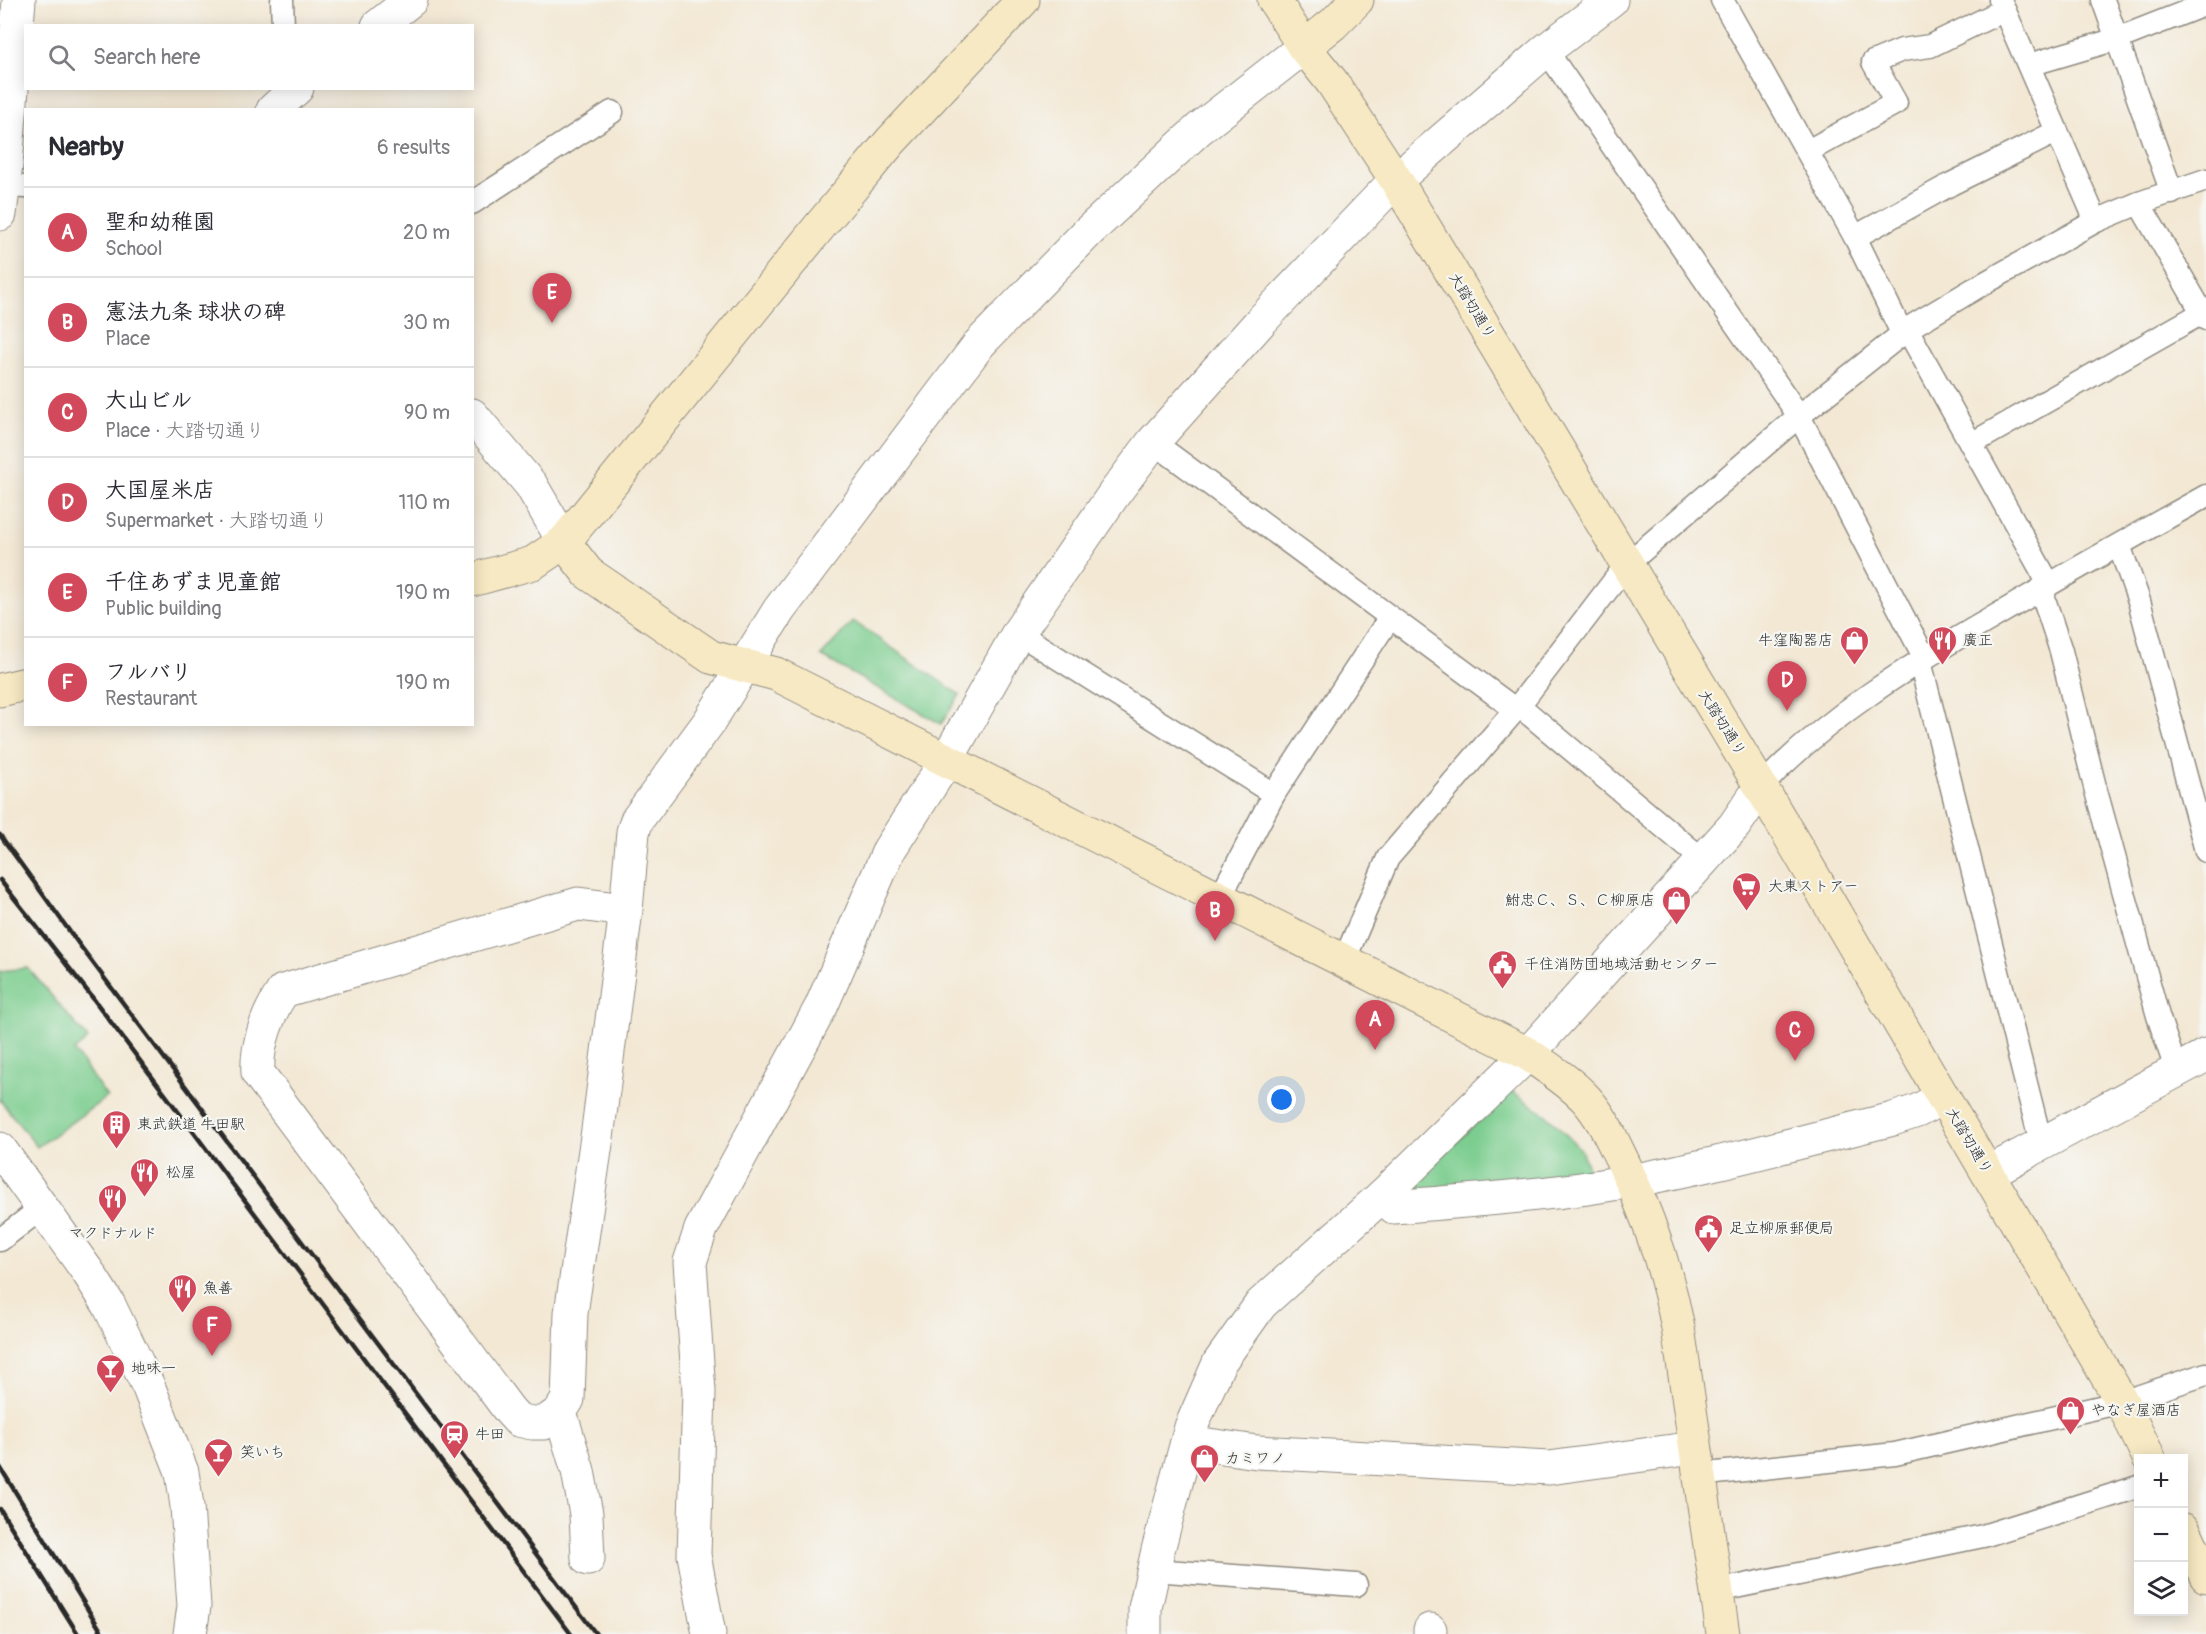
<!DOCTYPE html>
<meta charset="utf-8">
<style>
:root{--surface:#fff;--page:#f7f7f7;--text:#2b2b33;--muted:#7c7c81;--line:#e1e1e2;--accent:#d1495b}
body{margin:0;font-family:Pangolin,"Klee One",sans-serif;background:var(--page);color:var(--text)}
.controls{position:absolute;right:18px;bottom:18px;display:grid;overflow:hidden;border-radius:0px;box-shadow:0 3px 15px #0003}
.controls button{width:54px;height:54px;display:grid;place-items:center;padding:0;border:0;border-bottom:2px solid var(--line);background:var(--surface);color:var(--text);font:30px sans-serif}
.you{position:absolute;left:1282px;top:1100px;width:21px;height:21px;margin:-15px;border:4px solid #fff;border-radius:50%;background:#1a73e8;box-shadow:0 0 0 9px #1a73e833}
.badge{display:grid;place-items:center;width:39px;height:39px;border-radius:50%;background:var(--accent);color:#fff;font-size:20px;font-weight:700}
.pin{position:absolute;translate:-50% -50px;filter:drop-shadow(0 2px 3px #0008)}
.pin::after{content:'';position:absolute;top:32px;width:21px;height:18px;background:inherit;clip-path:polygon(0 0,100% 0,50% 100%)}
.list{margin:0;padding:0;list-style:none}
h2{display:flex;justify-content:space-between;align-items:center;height:78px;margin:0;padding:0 24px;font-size:26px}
h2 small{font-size:20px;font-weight:400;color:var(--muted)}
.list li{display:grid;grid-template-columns:39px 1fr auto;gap:18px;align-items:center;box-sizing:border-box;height:90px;padding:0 24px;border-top:2px solid var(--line)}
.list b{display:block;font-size:22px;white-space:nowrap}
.list p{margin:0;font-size:20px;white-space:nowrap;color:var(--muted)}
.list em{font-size:20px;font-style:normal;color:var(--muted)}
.icon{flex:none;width:33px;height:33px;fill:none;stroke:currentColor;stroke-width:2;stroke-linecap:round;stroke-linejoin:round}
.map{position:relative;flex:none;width:2206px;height:1634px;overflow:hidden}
.search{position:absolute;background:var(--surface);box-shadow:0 3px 15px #0003;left:24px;top:24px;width:450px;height:66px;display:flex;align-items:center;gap:15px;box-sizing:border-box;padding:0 21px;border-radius:0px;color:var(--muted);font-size:22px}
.panel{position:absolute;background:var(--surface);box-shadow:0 3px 15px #0003;left:24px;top:108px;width:450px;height:618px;border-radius:0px}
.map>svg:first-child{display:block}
</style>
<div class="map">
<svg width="2206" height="1634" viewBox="0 0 2206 1634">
<rect width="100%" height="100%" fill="#f6f6f2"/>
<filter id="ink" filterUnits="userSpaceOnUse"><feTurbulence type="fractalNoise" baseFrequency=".0167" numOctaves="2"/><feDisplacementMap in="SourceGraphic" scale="12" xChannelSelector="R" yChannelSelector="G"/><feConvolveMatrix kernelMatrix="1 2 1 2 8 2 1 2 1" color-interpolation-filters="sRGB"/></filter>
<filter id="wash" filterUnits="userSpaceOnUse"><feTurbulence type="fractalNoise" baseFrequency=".008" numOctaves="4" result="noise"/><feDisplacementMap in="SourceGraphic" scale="24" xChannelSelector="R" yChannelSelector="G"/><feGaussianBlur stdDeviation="1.35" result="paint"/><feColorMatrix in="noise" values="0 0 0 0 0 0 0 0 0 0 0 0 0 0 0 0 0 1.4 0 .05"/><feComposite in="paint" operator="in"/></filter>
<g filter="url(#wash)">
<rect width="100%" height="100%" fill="#f3e8d4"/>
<g fill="#7bcd8f" stroke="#537c5d" stroke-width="1.5">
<polygon points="853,621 960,695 941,724 821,656"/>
<polygon points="28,968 88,1039 74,1051 107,1097 37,1147 0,1100 0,971"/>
<polygon points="1510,1090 1547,1115 1581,1150 1590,1173 1420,1198 1413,1185"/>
</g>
</g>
<g filter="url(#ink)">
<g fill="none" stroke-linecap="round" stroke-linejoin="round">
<defs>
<g id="lane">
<polyline points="282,0 283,26"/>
<polyline points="1722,0 1855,237 1899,327 1911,336 2045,577 2044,599 2061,651 2096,791 2158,1016 2177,1072"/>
<polyline points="2000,0 2096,221"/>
<polyline points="2103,0 2172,193"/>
<polyline points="1546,50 1799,416 1921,651 1922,669 2041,1143"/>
<polyline points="2029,65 2117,39 2206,4"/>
<polyline points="1808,151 1896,103 1873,62 1902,50 1930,46 2004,10"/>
<polyline points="4,186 26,187"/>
<polyline points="472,203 612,112"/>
<polyline points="2139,203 2206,319"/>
<polyline points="1855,237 1951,184 2056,132"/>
<polyline points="1153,442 1512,707 1523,709 1703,860"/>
<polyline points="1971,444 2202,313"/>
<polyline points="2119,545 2139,601 2206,851"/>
<polyline points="1018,633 1274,794"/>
<path d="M1761 787C1827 716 1909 666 1992 618 2063 576 2134 536 2206 496"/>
<polyline points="1220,897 1274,794 1390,617"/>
<polyline points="1344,961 1388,858 1517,708 1627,564 1799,416 1912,326 1974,289 2096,221 2139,203 2206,180"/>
<polyline points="0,1240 43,1207"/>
<polyline points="1698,1475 1895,1454 2122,1402 2206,1374"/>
<polyline points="1153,1570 1356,1585"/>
<polyline points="1716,1591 1983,1536 2138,1487"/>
</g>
<g id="street">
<polyline points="378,26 411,0"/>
<polyline points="273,110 297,88"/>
<polyline points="0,214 6,165 19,0"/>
<polyline points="472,415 531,485 564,542"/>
<path d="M626 910 578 904 283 991C268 1013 256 1046 258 1073L509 1410 518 1420 532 1423H544L560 1412 568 1399 571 1313 598 1130 626 910 633 832 637 820 709 722 779 610 980 343 1089 231 1199 129 1304 47"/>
<polyline points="0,1149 88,1272 109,1305 149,1388 182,1472 187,1506 194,1606 190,1634"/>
<polyline points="1988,1173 2206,1055"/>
<path d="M1382 1196 1394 1207C1461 1201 1528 1197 1594 1187 1695 1172 1794 1143 1893 1119L1917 1111 1942 1098"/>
<polyline points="560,1412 578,1471 586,1514 588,1559"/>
<polyline points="1188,1442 1257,1452 1549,1468 1694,1448"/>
<polyline points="709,1634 694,1555 699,1392 690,1262 701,1229 821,1007 889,850 946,761 1018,633 1114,494 1153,442 1261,321 1396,180 1546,50 1611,0"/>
<polyline points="1145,1634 1145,1608 1158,1550 1191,1427 1219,1363 1261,1304 1382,1196 1528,1054 1734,826 1761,787"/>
<polyline points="1430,1634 1430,1630"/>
</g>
<g id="secondary">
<polyline points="1274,0 1304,47 1332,82 1396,180 1761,787 2122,1402 2149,1458"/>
<polyline points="1304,47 1333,24 1357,0"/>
<path d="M564 542 588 573 711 657 776 674 1528 1054C1548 1068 1569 1081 1586 1099 1603 1118 1612 1140 1623 1162 1648 1215 1667 1270 1678 1328L1723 1634"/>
<polyline points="472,580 533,563 564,542 820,226 891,141 1023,0"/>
<polyline points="0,690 26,684"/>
<polyline points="2184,1530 2206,1576"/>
</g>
</defs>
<use href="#lane" stroke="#8f8a80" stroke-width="25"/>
<use href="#street" stroke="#8f8a80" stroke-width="35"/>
<use href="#secondary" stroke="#8f8a80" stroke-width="35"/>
<use href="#lane" stroke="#fff" stroke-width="22"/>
<use href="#street" stroke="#fff" stroke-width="33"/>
<use href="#secondary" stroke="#f7e9c3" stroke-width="33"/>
<g stroke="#2b2b2b" stroke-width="4.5">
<polyline points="0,835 78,943 596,1634"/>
<polyline points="0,880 92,997 571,1634"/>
<polyline points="0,1467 103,1634"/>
<polyline points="0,1509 78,1634"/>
</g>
</g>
</g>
<defs>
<symbol id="shop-pin" viewBox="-11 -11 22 30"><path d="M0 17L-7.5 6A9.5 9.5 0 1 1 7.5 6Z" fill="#d1495b" stroke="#f6f6f2"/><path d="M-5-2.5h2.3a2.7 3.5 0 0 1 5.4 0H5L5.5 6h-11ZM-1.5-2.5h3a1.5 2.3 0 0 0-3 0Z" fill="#fff"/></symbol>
<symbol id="restaurant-pin" viewBox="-11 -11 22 30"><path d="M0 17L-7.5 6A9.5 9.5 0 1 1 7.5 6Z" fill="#d1495b" stroke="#f6f6f2"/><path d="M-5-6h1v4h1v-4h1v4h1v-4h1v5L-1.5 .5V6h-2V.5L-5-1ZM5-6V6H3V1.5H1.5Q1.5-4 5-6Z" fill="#fff"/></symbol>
<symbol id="supermarket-pin" viewBox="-11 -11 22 30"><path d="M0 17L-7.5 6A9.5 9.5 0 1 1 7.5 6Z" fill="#d1495b" stroke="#f6f6f2"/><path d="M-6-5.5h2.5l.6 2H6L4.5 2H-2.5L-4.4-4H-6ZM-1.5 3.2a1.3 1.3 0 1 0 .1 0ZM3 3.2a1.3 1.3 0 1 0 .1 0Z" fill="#fff"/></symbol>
<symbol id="civic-pin" viewBox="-11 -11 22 30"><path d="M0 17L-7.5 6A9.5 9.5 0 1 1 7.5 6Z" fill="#d1495b" stroke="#f6f6f2"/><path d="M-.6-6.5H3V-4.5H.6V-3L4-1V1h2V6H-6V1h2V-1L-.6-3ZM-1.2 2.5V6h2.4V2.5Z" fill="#fff"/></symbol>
<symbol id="building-pin" viewBox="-11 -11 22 30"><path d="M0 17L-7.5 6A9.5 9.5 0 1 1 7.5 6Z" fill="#d1495b" stroke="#f6f6f2"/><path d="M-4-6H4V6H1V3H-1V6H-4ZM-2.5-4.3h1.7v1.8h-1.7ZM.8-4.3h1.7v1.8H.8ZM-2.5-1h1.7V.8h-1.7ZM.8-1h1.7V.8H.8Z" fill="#fff"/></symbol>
<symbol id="bar-pin" viewBox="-11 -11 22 30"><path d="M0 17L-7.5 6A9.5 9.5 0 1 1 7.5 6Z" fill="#d1495b" stroke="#f6f6f2"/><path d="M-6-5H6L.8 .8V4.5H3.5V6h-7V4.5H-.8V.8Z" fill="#fff"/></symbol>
<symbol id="station-pin" viewBox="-11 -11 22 30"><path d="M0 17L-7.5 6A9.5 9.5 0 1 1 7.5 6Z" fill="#d1495b" stroke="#f6f6f2"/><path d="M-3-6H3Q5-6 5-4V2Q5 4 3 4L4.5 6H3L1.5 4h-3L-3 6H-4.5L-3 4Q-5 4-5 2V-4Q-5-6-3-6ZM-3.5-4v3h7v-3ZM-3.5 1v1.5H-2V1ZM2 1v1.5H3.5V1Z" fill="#fff"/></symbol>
</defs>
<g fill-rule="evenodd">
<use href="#shop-pin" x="1838" y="624" width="33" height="45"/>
<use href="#restaurant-pin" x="1926" y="624" width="33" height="45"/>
<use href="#supermarket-pin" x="1730" y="870" width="33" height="45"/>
<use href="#shop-pin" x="1660" y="884" width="33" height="45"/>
<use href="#civic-pin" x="1486" y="948" width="33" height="45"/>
<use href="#building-pin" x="100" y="1108" width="33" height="45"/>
<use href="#restaurant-pin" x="128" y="1156" width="33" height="45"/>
<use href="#restaurant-pin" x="96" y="1182" width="33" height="45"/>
<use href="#civic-pin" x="1692" y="1212" width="33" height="45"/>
<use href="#restaurant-pin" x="166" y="1272" width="33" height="45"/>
<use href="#bar-pin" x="94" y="1352" width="33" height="45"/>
<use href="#shop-pin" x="2054" y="1394" width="33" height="45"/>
<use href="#station-pin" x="438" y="1418" width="33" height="45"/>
<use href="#bar-pin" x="202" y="1436" width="33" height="45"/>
<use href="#shop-pin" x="1188" y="1442" width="33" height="45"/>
</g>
<g text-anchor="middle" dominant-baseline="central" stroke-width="4.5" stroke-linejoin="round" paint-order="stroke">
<g font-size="15" fill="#2b2b2b" stroke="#f6f6f2">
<text transform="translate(1472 306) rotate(59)">大踏切通り</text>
<text transform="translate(1722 723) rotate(58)">大踏切通り</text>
<text transform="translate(1969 1141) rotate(59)">大踏切通り</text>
</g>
<g font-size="15" fill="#2b2b2b" stroke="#f6f6f2" text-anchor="start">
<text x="1833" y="640" text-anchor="end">牛窪陶器店</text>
<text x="1963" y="640">廣正</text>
<text x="1768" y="886">大東ストアー</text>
<text x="1655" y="900" text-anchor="end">鮒忠Ｃ、Ｓ、Ｃ柳原店</text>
<text x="1524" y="964">千住消防団地域活動センター</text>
<text x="137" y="1124">東武鉄道 牛田駅</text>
<text x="166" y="1172">松屋</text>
<text x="1729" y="1228">足立柳原郵便局</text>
<text x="113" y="1233" text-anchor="middle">マクドナルド</text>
<text x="203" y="1288">魚善</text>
<text x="131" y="1368">地味一</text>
<text x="2091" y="1410">やなぎ屋酒店</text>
<text x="475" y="1434">牛田</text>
<text x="240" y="1452">笑いち</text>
<text x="1225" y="1458">カミワノ</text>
</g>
</g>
</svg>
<div class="controls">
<button>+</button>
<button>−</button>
<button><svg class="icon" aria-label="layers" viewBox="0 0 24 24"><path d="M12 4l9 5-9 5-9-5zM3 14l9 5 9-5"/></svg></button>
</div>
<div class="you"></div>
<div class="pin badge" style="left:1375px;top:1050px">A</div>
<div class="pin badge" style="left:1215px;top:941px">B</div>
<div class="pin badge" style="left:1795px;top:1061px">C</div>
<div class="pin badge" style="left:1787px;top:711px">D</div>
<div class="pin badge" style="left:552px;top:323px">E</div>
<div class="pin badge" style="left:212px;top:1356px">F</div>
<div class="search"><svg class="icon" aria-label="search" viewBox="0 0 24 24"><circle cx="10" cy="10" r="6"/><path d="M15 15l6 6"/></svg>Search here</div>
<section class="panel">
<h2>Nearby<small>6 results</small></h2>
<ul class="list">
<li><span class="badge">A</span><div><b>聖和幼稚園</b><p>School</p></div><em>20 m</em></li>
<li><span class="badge">B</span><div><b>憲法九条 球状の碑</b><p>Place</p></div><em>30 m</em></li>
<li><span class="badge">C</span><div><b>大山ビル</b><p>Place · 大踏切通り</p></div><em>90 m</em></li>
<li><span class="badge">D</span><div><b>大国屋米店</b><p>Supermarket · 大踏切通り</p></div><em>110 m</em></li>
<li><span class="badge">E</span><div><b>千住あずま児童館</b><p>Public building</p></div><em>190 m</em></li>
<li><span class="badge">F</span><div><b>フルバリ</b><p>Restaurant</p></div><em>190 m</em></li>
</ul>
</section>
</div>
